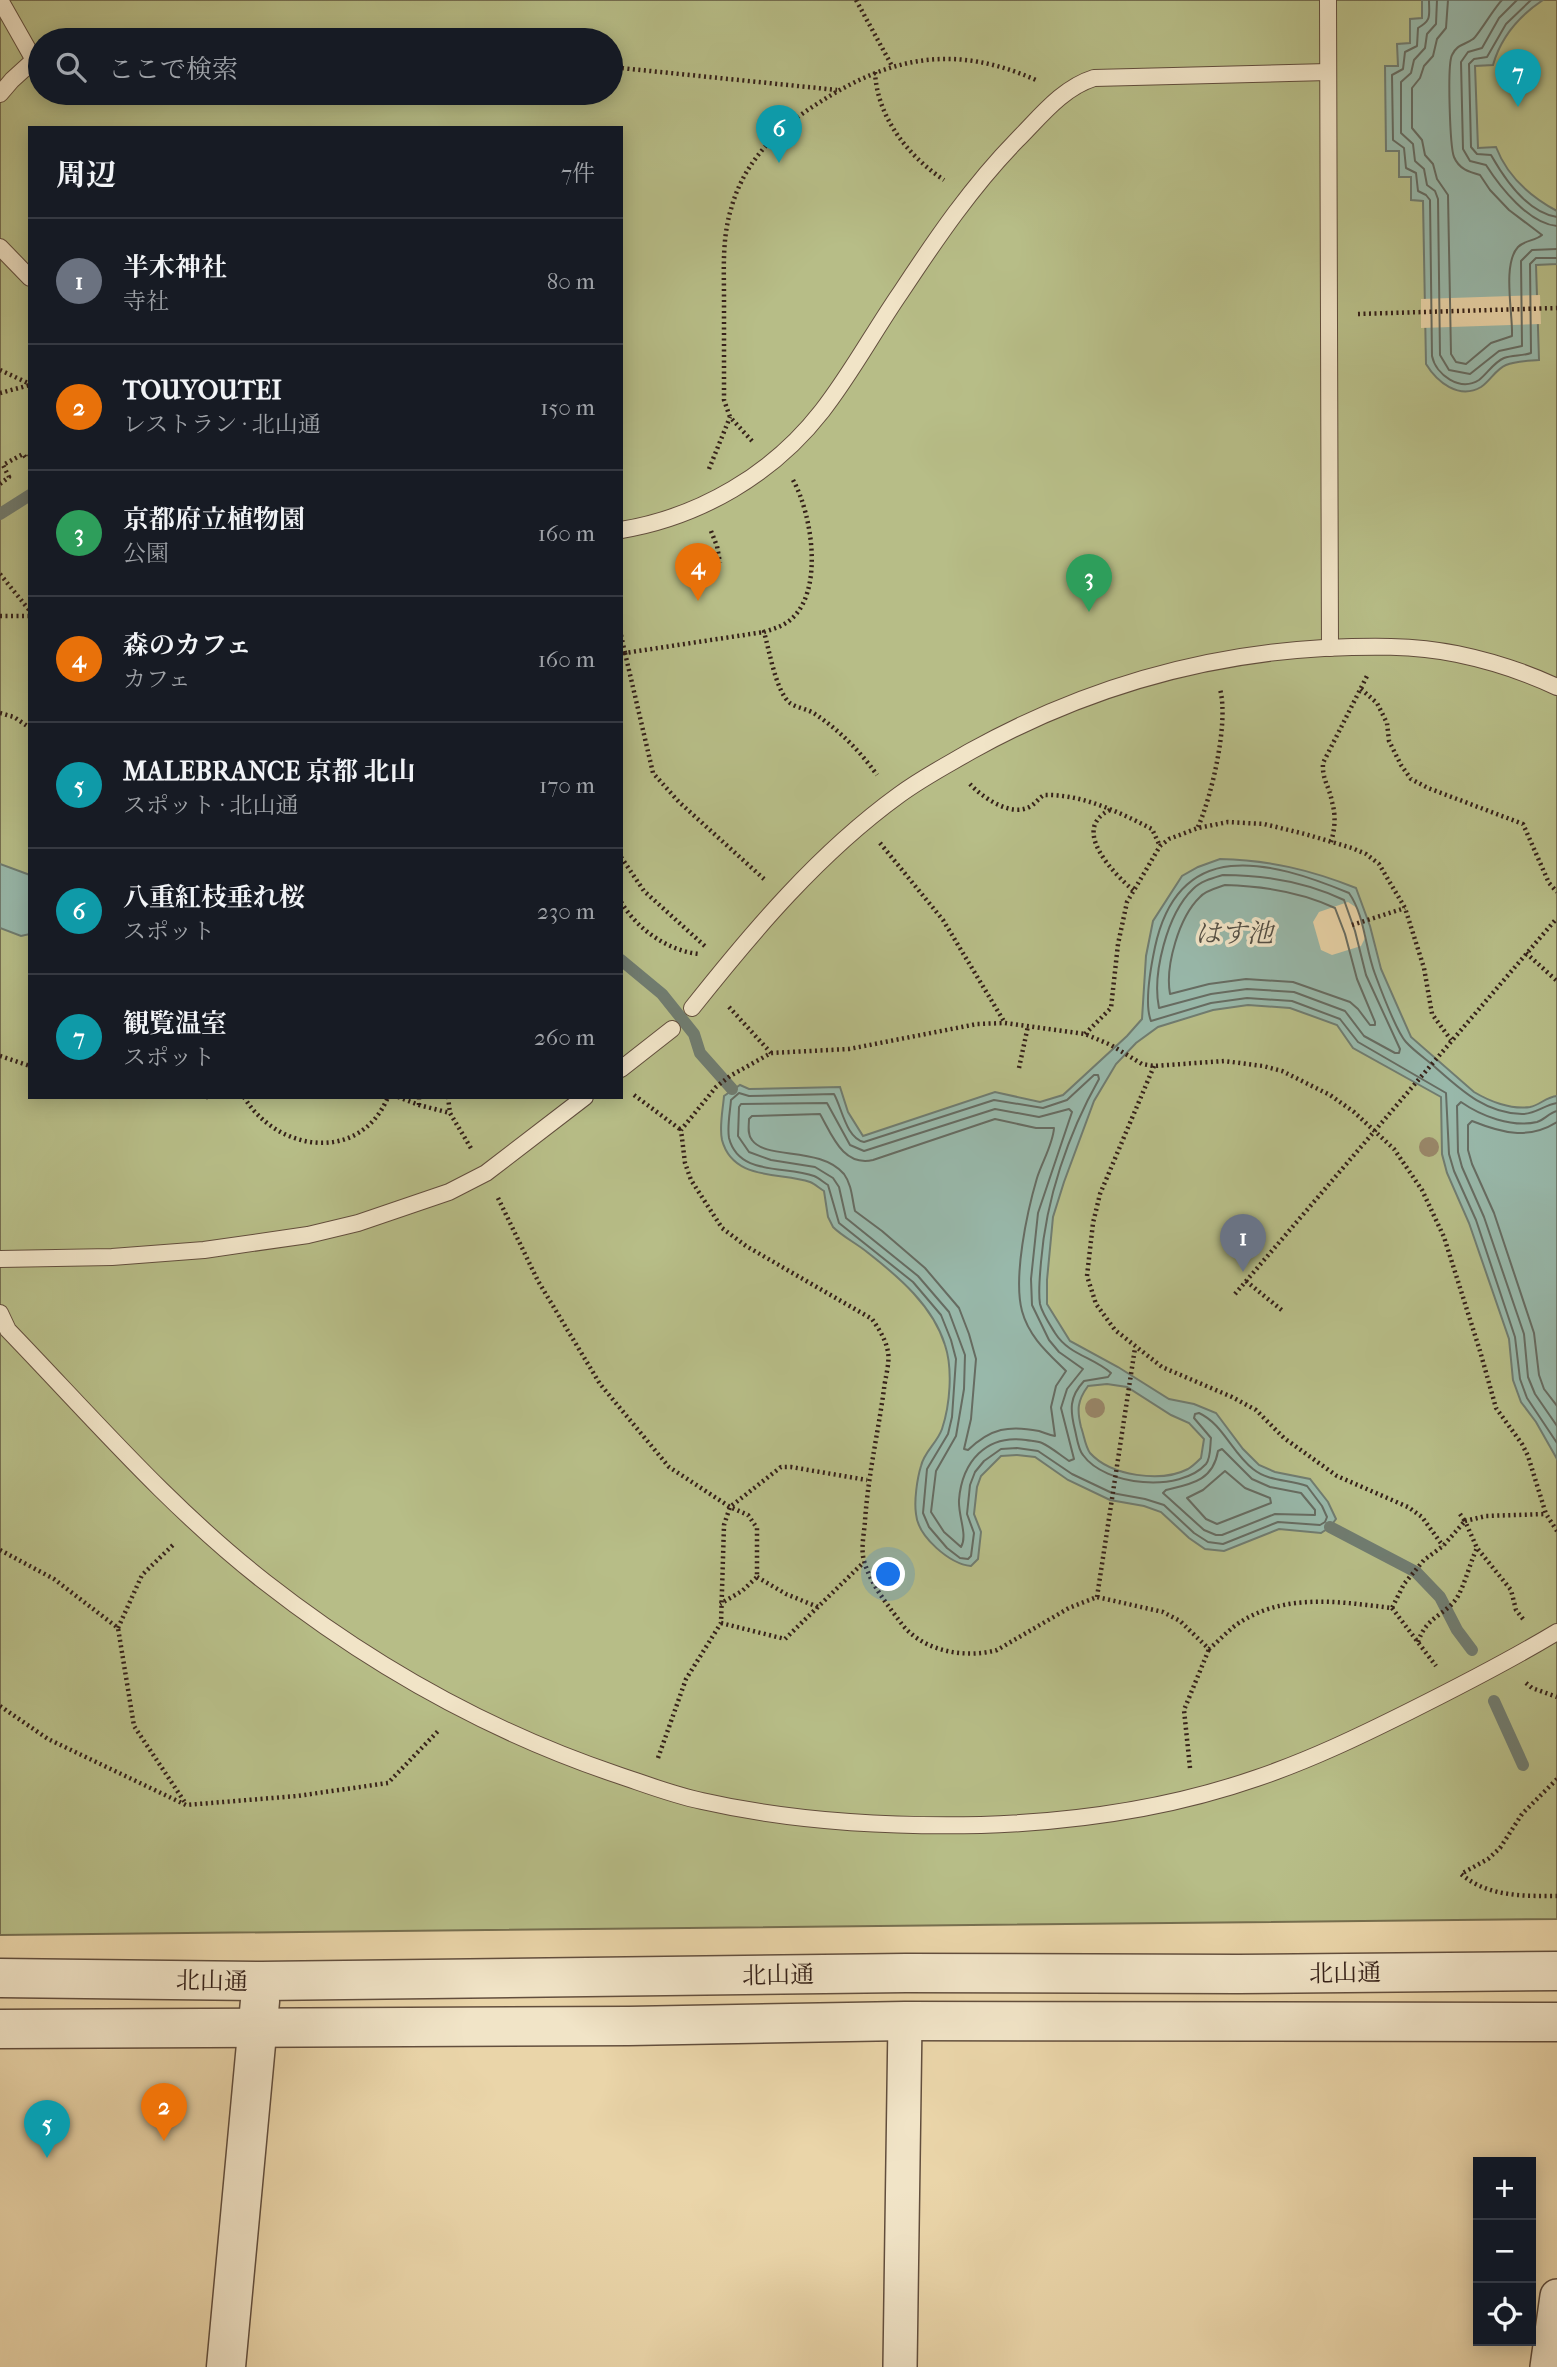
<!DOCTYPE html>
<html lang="ja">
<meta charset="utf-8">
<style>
:root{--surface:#171b24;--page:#20242c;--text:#f1f3f6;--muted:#9ea1a6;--line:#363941;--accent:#0b8043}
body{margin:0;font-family:"IM FELL French Canon","Noto Serif JP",serif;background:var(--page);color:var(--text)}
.controls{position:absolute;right:21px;bottom:21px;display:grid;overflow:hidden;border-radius:0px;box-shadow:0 4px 18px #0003}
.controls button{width:63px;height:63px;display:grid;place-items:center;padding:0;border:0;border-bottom:2px solid var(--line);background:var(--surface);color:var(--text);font:35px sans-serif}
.you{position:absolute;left:889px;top:1575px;width:24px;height:24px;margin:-18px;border:5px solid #fff;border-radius:50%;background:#1a73e8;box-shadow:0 0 0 10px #1a73e833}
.badge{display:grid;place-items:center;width:46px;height:46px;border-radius:50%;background:var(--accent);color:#fff;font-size:23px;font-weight:700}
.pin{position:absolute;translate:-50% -58px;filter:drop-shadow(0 2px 4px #0008)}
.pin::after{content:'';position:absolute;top:37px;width:24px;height:21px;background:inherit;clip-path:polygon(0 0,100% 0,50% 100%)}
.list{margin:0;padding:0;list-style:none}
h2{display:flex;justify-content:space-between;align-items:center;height:91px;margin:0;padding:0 28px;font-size:30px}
h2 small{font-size:23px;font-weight:400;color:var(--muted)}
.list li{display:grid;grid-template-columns:46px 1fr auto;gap:21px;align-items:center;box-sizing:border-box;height:126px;padding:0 28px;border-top:2px solid var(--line)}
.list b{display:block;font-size:26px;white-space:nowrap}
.list p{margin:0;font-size:23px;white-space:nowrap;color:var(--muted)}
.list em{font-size:23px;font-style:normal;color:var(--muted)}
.icon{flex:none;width:38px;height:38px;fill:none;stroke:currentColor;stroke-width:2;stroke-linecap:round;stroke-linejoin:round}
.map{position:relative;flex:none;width:1557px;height:2367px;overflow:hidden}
.search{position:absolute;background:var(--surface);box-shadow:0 4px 18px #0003;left:28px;top:28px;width:595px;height:77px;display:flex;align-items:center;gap:18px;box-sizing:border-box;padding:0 24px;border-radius:38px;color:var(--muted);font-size:26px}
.panel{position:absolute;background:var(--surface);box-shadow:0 4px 18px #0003;left:28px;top:126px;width:595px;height:973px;border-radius:0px}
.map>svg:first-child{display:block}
</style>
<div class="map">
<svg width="1557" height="2367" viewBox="0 0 1557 2367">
<rect width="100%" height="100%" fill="#ead5a9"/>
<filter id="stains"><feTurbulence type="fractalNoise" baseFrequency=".00286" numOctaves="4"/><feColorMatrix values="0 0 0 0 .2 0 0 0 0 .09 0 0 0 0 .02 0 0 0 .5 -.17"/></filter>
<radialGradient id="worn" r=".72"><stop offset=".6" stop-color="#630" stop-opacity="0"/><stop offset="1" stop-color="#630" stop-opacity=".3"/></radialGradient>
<path fill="#b7bd87" stroke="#766f50" stroke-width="2" fill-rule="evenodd" d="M0 0H1557V1919L0 1935ZM40 40H611V93H40ZM30 128H621V1097H30Z"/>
<g fill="#98b8aa" stroke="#707c70" stroke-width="2" fill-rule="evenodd">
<path d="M1422 0H1543C1519 16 1501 37 1493 65L1475 66 1478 148 1496 147C1507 176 1531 197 1557 211V264L1536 265 1539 360C1529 361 1516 361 1506 365 1496 369 1490 381 1481 387 1459 400 1437 382 1426 364L1423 201 1411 200V177H1399V151H1386L1385 66H1398L1397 44 1410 43V19L1422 18Z"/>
<path d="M1220 859C1269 860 1311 870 1356 888L1370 926 1381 969 1411 1037 1474 1092C1489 1101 1511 1110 1530 1107 1540 1105 1546 1097 1557 1096V1459L1536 1422 1521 1402 1513 1380 1509 1339 1469 1223 1447 1173 1442 1154 1441 1097 1353 1048 1337 1025 1290 1008 1248 1005 1213 1010 1158 1027 1136 1043 1116 1064 1094 1101 1064 1182 1053 1217 1047 1280V1304L1070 1341 1118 1367 1169 1399 1194 1404 1216 1413 1243 1449 1259 1465 1275 1472 1310 1479 1328 1502 1336 1519 1330 1527 1321 1533 1279 1529 1224 1551 1205 1549 1189 1538 1161 1512 1144 1506 1110 1500 1068 1480 1035 1457 1017 1455 1001 1456 981 1476 977 1487 974 1514 981 1532 978 1559 971 1566C950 1564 918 1537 916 1514 914 1501 917 1479 921 1466 924 1452 937 1443 942 1429 950 1405 953 1369 945 1345 933 1306 899 1277 867 1252 856 1243 843 1237 833 1227L828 1217 824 1191C819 1188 815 1184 810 1182 780 1172 733 1181 722 1140 719 1127 723 1109 724 1096L740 1085 749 1089 840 1087 848 1112 863 1136 995 1092 1040 1102 1063 1095 1127 1036 1142 1019 1146 956 1153 921 1182 876 1198 867ZM1107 1384 1127 1387 1171 1415 1189 1423 1204 1439 1201 1458C1197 1462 1193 1466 1188 1469 1161 1483 1111 1476 1090 1453 1085 1446 1084 1435 1081 1427 1077 1410 1077 1401 1088 1386Z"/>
<polygon points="0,864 30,875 30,934 21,936 0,928"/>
</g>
<g fill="#ead5a9">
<polygon points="1540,295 1541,324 1421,328 1421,299"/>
<polygon points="1348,902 1357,908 1366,936 1361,946 1332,955 1321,950 1313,922 1319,912"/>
</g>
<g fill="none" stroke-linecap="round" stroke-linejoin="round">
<g stroke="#666c62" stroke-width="2">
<path d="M1429 0C1429 16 1432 20 1418 28L1417 46 1405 52 1403 69 1392 75 1393 140 1404 148 1406 168 1416 173 1418 191 1426 195 1430 200 1432 356C1436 375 1460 392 1479 380 1487 374 1494 362 1504 358 1512 355 1523 356 1531 353L1530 264 1536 258H1557"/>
<polyline points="1437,0 1436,24 1427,34 1425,48 1414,60 1411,73 1401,82 1401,133 1413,144 1415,161 1424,169 1427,185 1435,191 1438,199 1440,355 1449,370 1470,374 1499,351 1522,346 1521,261 1532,250 1557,249"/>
<path d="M1448 0 1446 28 1437 39 1433 56 1424 66 1420 78 1412 88V128L1422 140 1425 155 1433 164 1437 179 1448 195 1451 354 1456 362 1466 364 1491 343 1512 336C1513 314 1502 264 1518 247 1525 240 1535 241 1542 235L1509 210 1490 190 1480 175C1469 172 1459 169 1454 157 1450 147 1447 65 1452 55 1457 44 1465 45 1473 39 1477 37 1494 8 1502 0"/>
<path d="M1517 0 1499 18 1482 48 1468 52 1461 62 1463 149 1470 161 1486 165C1500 187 1529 224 1557 226"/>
<path d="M1531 0 1506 24 1487 57 1474 59 1469 64 1471 147 1477 154 1491 155C1504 178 1528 213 1557 217"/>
<path d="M1223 875C1264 875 1306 882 1344 900L1355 931 1366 975 1400 1049 1399 1053H1395L1364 1036 1345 1011 1294 992 1247 989 1211 994 1159 1008C1152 974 1167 914 1193 889 1201 881 1213 878 1223 875Z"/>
<path d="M1225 885C1263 886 1301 892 1335 908L1345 934 1357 979 1375 1022V1025H1370L1358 1009 1350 1002 1293 982 1246 979 1209 984 1170 994C1165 966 1179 917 1200 897 1206 890 1217 888 1225 885Z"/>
<path d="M1094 1075H1098L1099 1079C1068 1134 1046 1199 1041 1262 1040 1275 1038 1291 1040 1304 1042 1313 1050 1325 1055 1333 1069 1355 1093 1357 1111 1373L1108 1377 1084 1381C1069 1397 1070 1410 1075 1430 1077 1438 1078 1449 1083 1455 1105 1486 1180 1493 1206 1464 1211 1458 1210 1445 1211 1438L1194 1418 1195 1414 1199 1413C1223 1424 1232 1453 1253 1469 1269 1482 1289 1479 1307 1486L1322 1506 1327 1517 1325 1522 1320 1525 1278 1522 1223 1544 1208 1542 1194 1533 1164 1505 1145 1499 1112 1493 1072 1474 1038 1451 1017 1448 1001 1449 984 1461 975 1472 970 1485 967 1514 974 1533 971 1556 968 1559 960 1558 947 1548 929 1527 923 1513 927 1469 948 1434 952 1417 956 1359 951 1340 941 1315 913 1282 839 1223 828 1185C823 1182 819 1178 814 1176 787 1165 739 1177 729 1138 727 1127 730 1112 731 1100L739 1093 749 1096 834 1094C842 1108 846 1138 864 1142L994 1100 1043 1108 1067 1100Z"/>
<path d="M827 1103 850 1145 864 1151 995 1109 1039 1117 1069 1109 1072 1112 1038 1213 1031 1279 1032 1305 1049 1340 1059 1352 1083 1369 1067 1389 1061 1408 1074 1459 1069 1461C1060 1455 1051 1447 1042 1443 1037 1441 1031 1441 1026 1440 986 1434 962 1462 959 1500 958 1516 968 1535 961 1547L944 1532 931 1512 936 1471 956 1436 964 1389 965 1355 949 1312 918 1276 846 1218 839 1187 833 1178 815 1167 771 1160 749 1152 738 1136 739 1107 741 1104Z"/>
<path d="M1557 1103C1544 1105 1536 1114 1522 1114 1485 1113 1461 1090 1435 1067 1426 1059 1414 1051 1406 1042 1396 1031 1381 990 1375 974 1365 948 1365 916 1349 893 1269 860 1179 836 1155 947 1151 966 1144 1004 1151 1021L1211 1003 1247 998 1292 1001 1340 1019 1358 1042 1446 1093 1449 1154 1454 1171 1476 1220 1515 1337 1520 1379 1527 1398 1557 1443"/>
<path d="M1557 1111C1549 1113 1544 1120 1537 1122 1512 1128 1481 1116 1461 1102L1457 1106 1458 1152 1462 1167 1484 1217 1524 1334 1528 1377 1535 1394 1557 1426"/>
<path d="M820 1114C832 1135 843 1167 873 1160L995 1119 1036 1128H1054C1053 1144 1042 1162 1037 1178 1027 1212 1013 1277 1022 1311 1029 1337 1048 1353 1066 1371L1056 1386 1051 1407 1055 1436C1049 1435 1045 1433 1039 1431 1009 1425 991 1428 968 1450L964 1449 971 1419 976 1359 969 1334 959 1308 925 1268 882 1231 855 1211C852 1199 852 1185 844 1174 820 1146 766 1160 752 1140 747 1134 749 1126 749 1119L752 1116Z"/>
<path d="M1557 1122C1528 1140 1502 1133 1472 1121L1468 1125V1150L1472 1164 1494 1213 1534 1333 1539 1375 1544 1389 1557 1406"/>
<path d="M1222 1449 1252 1479 1270 1487 1301 1493 1315 1510V1515L1275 1514 1222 1535H1216L1204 1530 1163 1493 1166 1490C1191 1484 1213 1481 1218 1451Z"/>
<polygon points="1225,1471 1245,1488 1270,1498 1271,1503 1217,1524 1206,1519 1187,1498 1203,1490"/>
</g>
<g stroke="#707c70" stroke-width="12">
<polyline points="0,514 30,495"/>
<polyline points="621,960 662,994 694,1034 700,1053 732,1089"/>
<polyline points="1330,1527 1416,1572 1440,1597 1457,1630 1472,1650"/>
<polyline points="1494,1701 1523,1765"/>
</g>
<defs>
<g id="service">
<polyline points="1328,0 1330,648"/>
<polyline points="0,94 12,80 34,60 0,0"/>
<polyline points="0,247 30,278"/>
<path d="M621 530C700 517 773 474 822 411 851 374 874 331 901 292 936 239 972 186 1017 140 1040 117 1062 88 1094 78L1328 72"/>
<path d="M692 1008C753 931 819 853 899 795 922 778 947 765 971 751 1081 690 1199 655 1324 648 1369 646 1413 645 1457 654 1491 661 1525 672 1557 687"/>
<polyline points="621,1069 672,1029"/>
<polyline points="0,1259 112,1257 204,1250 308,1235 358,1223 449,1192 486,1173 585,1097"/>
<path d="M0 1313 8 1330C91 1416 170 1508 265 1582 371 1665 490 1732 618 1775 645 1784 673 1795 702 1801 794 1822 887 1827 981 1825 1075 1822 1168 1809 1257 1778 1310 1760 1360 1736 1410 1711 1460 1686 1509 1661 1557 1632"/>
</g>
<g id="minor">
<polyline points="900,2367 905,2021"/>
<polyline points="1547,2367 1557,2296"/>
</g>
<g id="tertiary">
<polyline points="0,1978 262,1981 906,1973 1238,1974 1557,1971"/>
<polyline points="0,2029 629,2026 905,2021 1557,2022"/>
<polyline points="226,2367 260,2001"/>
</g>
</defs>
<use href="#service" stroke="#624e3d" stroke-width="18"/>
<use href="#minor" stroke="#624e3d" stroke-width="36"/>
<use href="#tertiary" stroke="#624e3d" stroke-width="41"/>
<g stroke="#352119" stroke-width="4.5" stroke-dasharray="2 3.5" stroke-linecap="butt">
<polyline points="856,0 892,66"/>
<polyline points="611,67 837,90"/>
<path d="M875 72C877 117 908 156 944 180"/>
<polyline points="1358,314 1557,308"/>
<polyline points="0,370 30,384"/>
<polyline points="0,393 30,385"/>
<path d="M752 441 730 417 724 400C724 366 724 332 724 299 724 268 722 239 731 209 744 161 778 128 820 102 892 56 955 44 1036 80"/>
<polyline points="709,469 730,417"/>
<path d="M793 480C812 514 825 593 789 621 781 627 773 629 764 632 769 649 776 692 790 703 797 708 808 709 815 714 839 730 860 751 877 775"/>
<polyline points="0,484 9,477 3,465 23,454 26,458 30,456"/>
<polyline points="711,531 717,546 720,563"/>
<polyline points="0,574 30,611"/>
<polyline points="0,616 30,616"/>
<polyline points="621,635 625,653 764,632"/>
<polyline points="625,653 653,773 679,802 764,879"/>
<polyline points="1361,689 1377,703 1387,723 1389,741 1401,765 1411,779 1428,788 1523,824 1549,883 1557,892"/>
<polyline points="0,713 14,717 30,728"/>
<path d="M970 784C983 798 1012 818 1031 806 1036 803 1039 798 1044 795 1082 794 1119 812 1152 829L1160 846"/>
<path d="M1110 810C1070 829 1113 873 1134 891"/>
<path d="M1198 827C1212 795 1229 722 1220 689"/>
<path d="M1331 842C1335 829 1336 815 1332 802 1329 785 1322 780 1323 763L1367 676"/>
<polyline points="880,843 943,920 1005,1023"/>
<polyline points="621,857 644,891 707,948"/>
<path d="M621 902C637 929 668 951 699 954"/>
<polyline points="1352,925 1405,908"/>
<polyline points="1526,953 1557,981"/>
<polyline points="729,1007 771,1053"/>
<polyline points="1085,1034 1111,1008 1118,944 1127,902 1160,846 1169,839 1198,828 1228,822 1264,824 1305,834 1352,848 1366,854 1379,864 1405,908 1424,968 1432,1014 1451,1040"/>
<polyline points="0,1056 30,1066"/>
<polyline points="1154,1066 1100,1194 1093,1223 1087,1276 1096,1304 1115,1330 1162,1367 1232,1397 1256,1410 1284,1438 1337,1476 1408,1507 1422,1517 1443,1546"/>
<polyline points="1019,1068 1028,1026"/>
<polyline points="634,1095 681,1130"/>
<polyline points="206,1097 211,1097"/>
<path d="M244 1097C277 1152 360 1164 388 1097"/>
<polyline points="398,1097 419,1105 450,1113"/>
<polyline points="448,1097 450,1113 472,1150"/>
<polyline points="419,1105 419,1097"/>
<polyline points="498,1198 538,1281 600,1384 669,1467 730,1507 748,1515 757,1528 757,1577 742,1591 720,1604"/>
<polyline points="1246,1281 1284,1312"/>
<polyline points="1235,1294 1557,918"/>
<path d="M1460 1514 1465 1521 1443 1546 1424 1560 1404 1584 1392 1608C1341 1602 1288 1593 1242 1621 1230 1628 1220 1640 1209 1649L1180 1621 1163 1612 1097 1597 1069 1608 997 1650C964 1659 922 1651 901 1623 887 1604 872 1586 865 1564 860 1551 864 1535 865 1521 868 1476 878 1433 884 1389 885 1378 890 1363 888 1352 886 1340 879 1329 872 1319L746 1246 722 1228 691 1180 685 1163 681 1130 716 1087 730 1076 771 1053 849 1049 977 1024 1005 1023 1085 1034 1111 1045 1142 1064 1154 1066 1224 1061 1263 1066 1282 1071 1330 1095 1354 1112 1394 1149 1422 1190 1444 1237 1480 1351 1496 1408 1522 1444 1528 1456 1546 1514 1557 1531"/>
<polyline points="0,1550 54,1579 118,1628 134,1726 186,1804"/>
<polyline points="757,1577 786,1594 818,1607"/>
<polyline points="1097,1597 1135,1348"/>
<polyline points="1392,1608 1436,1666"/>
<polyline points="1523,1619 1516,1610 1511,1590 1477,1548 1465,1521 1486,1516 1546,1514"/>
<polyline points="721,1623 785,1639 864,1562"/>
<polyline points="118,1628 142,1575 175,1543"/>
<path d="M1418 1642C1427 1615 1447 1615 1458 1596 1466 1581 1470 1563 1477 1548"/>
<polyline points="1526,1683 1532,1688 1557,1697"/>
<polyline points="0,1706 48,1739 186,1805 297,1796 388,1783 439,1730"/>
<polyline points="658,1758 686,1679 721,1623 724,1525 730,1507 781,1467 791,1467 867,1480"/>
<polyline points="1190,1768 1184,1710 1209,1649"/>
<path d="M1557 1779 1522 1814 1500 1848 1488 1859 1461 1874C1488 1897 1523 1896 1557 1896"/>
</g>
<use href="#service" stroke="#f1e4c7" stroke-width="16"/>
<use href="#minor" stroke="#f1e4c7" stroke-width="33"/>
<use href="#tertiary" stroke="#f1e4c7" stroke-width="38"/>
</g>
<g fill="#998769">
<circle cx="1429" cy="1147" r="10"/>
<circle cx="1095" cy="1408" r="10"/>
</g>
<g text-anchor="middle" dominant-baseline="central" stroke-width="7" stroke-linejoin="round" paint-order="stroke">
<g font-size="24" fill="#352119" stroke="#f1e4c7">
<text transform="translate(1345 1973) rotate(-1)">北山通</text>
<text transform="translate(778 1975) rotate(-1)">北山通</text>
<text transform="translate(212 1981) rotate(1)">北山通</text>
</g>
<g font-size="26" font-style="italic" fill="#534e44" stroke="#f1e4c7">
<text x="1234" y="933">はす池</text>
</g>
</g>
<rect width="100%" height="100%" filter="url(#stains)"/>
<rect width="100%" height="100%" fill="url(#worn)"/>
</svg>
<div class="controls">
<button>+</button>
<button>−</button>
<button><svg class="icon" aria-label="locate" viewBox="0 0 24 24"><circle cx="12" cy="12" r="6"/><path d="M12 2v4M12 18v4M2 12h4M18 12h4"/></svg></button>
</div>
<div class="you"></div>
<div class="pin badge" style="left:1243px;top:1272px;background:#6b7280">1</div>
<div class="pin badge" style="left:164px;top:2141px;background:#e8710a">2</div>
<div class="pin badge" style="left:1089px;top:612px;background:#2e9e5b">3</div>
<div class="pin badge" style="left:698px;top:601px;background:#e8710a">4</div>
<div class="pin badge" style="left:47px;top:2158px;background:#0f9aa8">5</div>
<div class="pin badge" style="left:779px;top:163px;background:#0f9aa8">6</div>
<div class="pin badge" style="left:1518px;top:107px;background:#0f9aa8">7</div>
<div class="search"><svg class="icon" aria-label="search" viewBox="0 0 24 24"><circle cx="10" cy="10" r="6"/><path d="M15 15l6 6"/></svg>ここで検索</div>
<section class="panel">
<h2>周辺<small>7件</small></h2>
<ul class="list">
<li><span class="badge" style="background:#6b7280">1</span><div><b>半木神社</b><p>寺社</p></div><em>80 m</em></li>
<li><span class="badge" style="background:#e8710a">2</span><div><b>TOUYOUTEI</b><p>レストラン · 北山通</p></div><em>150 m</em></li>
<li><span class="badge" style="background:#2e9e5b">3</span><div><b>京都府立植物園</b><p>公園</p></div><em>160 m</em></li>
<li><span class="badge" style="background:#e8710a">4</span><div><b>森のカフェ</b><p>カフェ</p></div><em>160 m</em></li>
<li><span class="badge" style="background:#0f9aa8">5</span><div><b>MALEBRANCE 京都 北山</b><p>スポット · 北山通</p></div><em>170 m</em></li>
<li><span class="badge" style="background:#0f9aa8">6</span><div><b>八重紅枝垂れ桜</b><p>スポット</p></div><em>230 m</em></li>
<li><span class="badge" style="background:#0f9aa8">7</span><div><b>観覧温室</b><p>スポット</p></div><em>260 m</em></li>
</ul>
</section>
</div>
